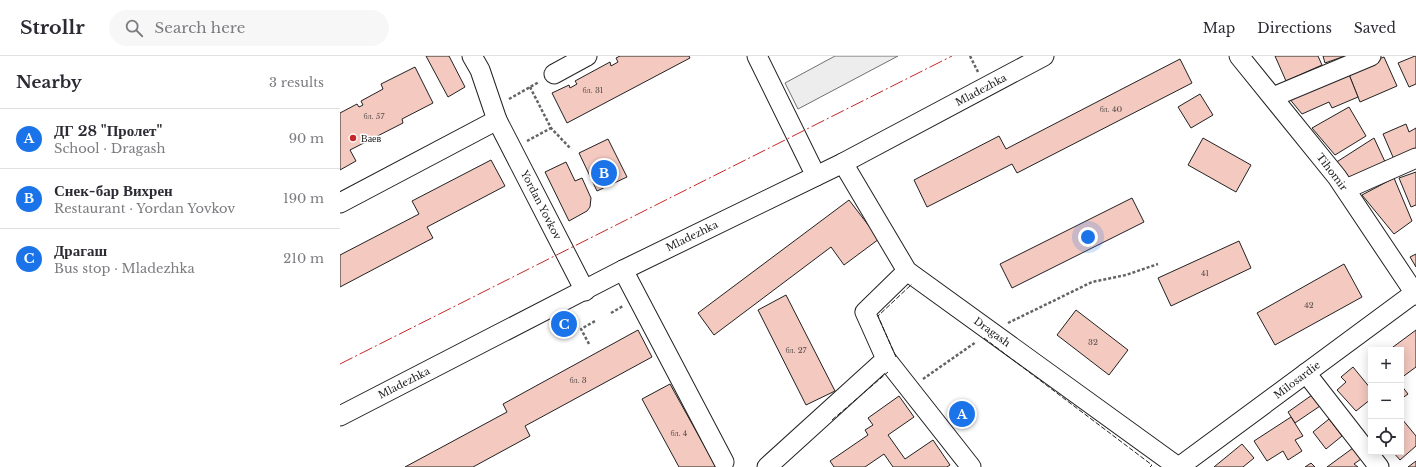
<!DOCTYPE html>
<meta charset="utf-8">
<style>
:root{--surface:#fff;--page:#f7f7f7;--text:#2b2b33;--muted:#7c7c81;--line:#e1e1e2;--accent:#1a73e8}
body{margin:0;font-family:"Libre Baskerville",serif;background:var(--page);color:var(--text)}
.controls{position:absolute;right:12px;bottom:12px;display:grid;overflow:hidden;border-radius:0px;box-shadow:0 2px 10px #0003}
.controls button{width:36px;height:36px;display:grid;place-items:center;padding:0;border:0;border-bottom:1px solid var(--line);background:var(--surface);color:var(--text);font:20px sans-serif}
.you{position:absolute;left:748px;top:181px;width:14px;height:14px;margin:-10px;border:3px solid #fff;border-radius:50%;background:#1a73e8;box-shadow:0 0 0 6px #1a73e833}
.badge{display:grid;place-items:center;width:26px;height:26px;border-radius:50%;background:var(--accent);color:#fff;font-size:13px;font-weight:700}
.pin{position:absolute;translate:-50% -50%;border:2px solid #fff;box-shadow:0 1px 4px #0006}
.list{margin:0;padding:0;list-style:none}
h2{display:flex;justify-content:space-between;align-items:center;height:52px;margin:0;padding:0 16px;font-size:17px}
h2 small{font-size:13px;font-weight:400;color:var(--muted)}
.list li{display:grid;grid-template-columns:26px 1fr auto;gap:12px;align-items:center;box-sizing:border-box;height:60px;padding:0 16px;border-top:1px solid var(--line)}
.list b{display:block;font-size:15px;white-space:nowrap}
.list p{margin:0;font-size:13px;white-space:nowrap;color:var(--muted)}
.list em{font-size:13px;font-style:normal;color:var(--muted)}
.icon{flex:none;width:22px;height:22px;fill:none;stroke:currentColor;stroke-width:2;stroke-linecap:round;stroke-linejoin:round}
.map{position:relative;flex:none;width:1076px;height:411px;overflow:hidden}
header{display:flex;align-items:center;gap:24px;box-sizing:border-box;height:56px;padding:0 20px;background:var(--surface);border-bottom:1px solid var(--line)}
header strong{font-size:19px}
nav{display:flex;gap:22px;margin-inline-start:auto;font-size:14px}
.search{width:280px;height:36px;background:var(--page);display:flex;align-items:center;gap:10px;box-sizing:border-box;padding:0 14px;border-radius:22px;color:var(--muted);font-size:15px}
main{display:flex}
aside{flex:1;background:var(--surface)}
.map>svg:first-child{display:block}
</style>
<header>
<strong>Strollr</strong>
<div class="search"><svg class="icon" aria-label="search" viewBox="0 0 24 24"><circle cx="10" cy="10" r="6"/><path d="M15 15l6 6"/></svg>Search here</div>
<nav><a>Map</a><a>Directions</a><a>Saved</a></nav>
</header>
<main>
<aside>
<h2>Nearby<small>3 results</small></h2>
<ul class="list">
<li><span class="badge">A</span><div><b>ДГ 28 &quot;Пролет&quot;</b><p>School · Dragash</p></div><em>90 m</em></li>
<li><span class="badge">B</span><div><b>Снек-бар Вихрен</b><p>Restaurant · Yordan Yovkov</p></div><em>190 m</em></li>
<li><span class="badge">C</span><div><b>Драгаш</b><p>Bus stop · Mladezhka</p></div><em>210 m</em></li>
</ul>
</aside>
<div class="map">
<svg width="1076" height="411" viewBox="0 0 1076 411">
<rect width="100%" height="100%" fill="#fff"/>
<polygon fill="#ededed" stroke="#6f6f6f" points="495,0 558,0 458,53 445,27"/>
<g fill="#f3c9c0" stroke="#222">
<polygon points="86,0 109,0 125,31 108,41"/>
<polygon points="280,0 349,0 350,2 227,67 212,37 229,29 230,32 237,28 235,25 270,6 271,10 278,6 276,2"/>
<polygon points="935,0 978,0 982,9 946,25"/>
<polygon points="983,0 1005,0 985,7"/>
<polygon points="1075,0 1076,0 1076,28 1069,31 1058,7"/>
<polygon points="1044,1 1057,30 1020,46 1008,16"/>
<polygon points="840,3 852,27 677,117 672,108 587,151 574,124 659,80 666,93"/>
<polygon points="75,11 93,47 62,63 63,67 10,94 16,105 0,114 0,57 17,48 19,51 23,49 21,45 43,33 41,28"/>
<polygon points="1008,16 1018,41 992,52 989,46 962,58 948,41"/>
<polygon points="860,38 873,59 851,72 838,51"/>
<polygon points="1009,51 1026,80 995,99 972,72"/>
<polygon points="1066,68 1069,76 1076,72 1076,99 1056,108 1043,78"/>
<polygon points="863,82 911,109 896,136 848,109"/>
<polygon points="1034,82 1047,110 1010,126 995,107"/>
<polygon points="268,83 287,121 257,135 239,97"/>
<polygon points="151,104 165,130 87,171 93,182 0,231 0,199 79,158 72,145"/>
<polygon points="226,106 235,125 242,122 251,142 250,151 247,155 229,165 205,116"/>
<polygon points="1076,116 1076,149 1071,151 1059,122"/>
<polygon points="1054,122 1072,165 1054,178 1022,139"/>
<polygon points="792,142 804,166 672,232 660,208"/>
<polygon points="509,144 539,183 504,209 491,191 374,279 358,257"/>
<polygon points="899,185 911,212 831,250 818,222"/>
<polygon points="1076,198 1076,211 1070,201"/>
<polygon points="1004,208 1022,241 935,289 917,257"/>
<polygon points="446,239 495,335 466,349 418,254"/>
<polygon points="736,254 788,294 769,319 717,279"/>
<polygon points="298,274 312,301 185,370 190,380 133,411 65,411 167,356 163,348"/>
<polygon points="1076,274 1076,311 1061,322 1061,294 1049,294"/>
<polygon points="1013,311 1031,333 1031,343 1016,355 997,334 1006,326 1001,321"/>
<polygon points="330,328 376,411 339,411 302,343"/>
<polygon points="1061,329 1068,338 1061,343"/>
<polygon points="972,339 980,350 955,367 948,356"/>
<polygon points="559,340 574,361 548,379 565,403 593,384 610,409 607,411 553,411 544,398 525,411 494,411 490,405 528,379 525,374 533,369 528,362"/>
<polygon points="951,361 963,380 955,384 962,395 948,404 943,395 927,405 914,385"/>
<polygon points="989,363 1002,380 986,393 973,376"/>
<polygon points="1062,363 1076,380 1076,390 1060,404 1053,396 1061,396"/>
<polygon points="902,388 914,402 903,411 874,411"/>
<polygon points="1013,392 1021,403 1014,408 1018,411 987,411"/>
<polygon points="1076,405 1076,411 1068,411"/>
<polygon points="971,407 975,411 965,411"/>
</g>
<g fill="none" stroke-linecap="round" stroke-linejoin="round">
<defs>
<g id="minor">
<polyline points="132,0 140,14 157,64 245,235"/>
<polyline points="417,0 476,120"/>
<polyline points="899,0 997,121 1076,239"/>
<polyline points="214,18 247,0"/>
<polyline points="933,41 1031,0"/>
<polyline points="503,107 567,215 838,411"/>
<polyline points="1006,133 1076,102"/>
<polyline points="0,147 157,64"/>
<polyline points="283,214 384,406"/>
<polyline points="546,303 631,411"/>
<polyline points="966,317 1039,411"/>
<polyline points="0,360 283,214 503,107 704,0"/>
<polyline points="427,411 546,303 525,256 567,215"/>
<polyline points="839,411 1076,236"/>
</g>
</defs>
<use href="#minor" stroke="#222" stroke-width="21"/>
<g stroke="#646464" stroke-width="2.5" stroke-dasharray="3 2" stroke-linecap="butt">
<polyline points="630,0 638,16"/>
<polyline points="190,31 211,72 231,93"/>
<polyline points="169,43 199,26"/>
<polyline points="187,85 211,72"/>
<polyline points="271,257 283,250"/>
<polyline points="668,267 752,226 786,219 818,208"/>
<polyline points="249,288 241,273 255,265"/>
<polyline points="583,323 636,286"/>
</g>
<use href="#minor" stroke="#fff" stroke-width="19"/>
<g stroke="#222" stroke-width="1" stroke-dasharray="5 2" stroke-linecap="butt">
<polyline points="644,282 812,409 810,411"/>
<polyline points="556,301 538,260 572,228"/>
<polyline points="492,364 548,316"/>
</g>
<polyline stroke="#c62828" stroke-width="1" stroke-dasharray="14 3 2 3" stroke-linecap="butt" points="0,308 612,0"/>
</g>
<circle fill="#c62828" stroke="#fff" stroke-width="1.5" cx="13" cy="82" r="4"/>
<g text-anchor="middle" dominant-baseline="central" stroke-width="3" stroke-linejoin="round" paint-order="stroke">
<g font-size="8" fill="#564c4a">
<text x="253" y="34">бл. 31</text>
<text x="771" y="53">бл. 40</text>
<text x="34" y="60">бл. 57</text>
<text x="865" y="217">41</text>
<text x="969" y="249">42</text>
<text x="753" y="286">32</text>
<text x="456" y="294">бл. 27</text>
<text x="238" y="324">бл. 3</text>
<text x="339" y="377">бл. 4</text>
</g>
<g font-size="10" fill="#222" stroke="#fff">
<text transform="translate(641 34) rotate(-28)">Mladezhka</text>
<text transform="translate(992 116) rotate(53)">Tihomir</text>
<text transform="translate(201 149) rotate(63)">Yordan Yovkov</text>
<text transform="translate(352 180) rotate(-26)">Mladezhka</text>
<text transform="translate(652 276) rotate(36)">Dragash</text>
<text transform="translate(957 324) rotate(-37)">Milosardie</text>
<text transform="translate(64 327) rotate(-27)">Mladezhka</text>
</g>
<g font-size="10" fill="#222" stroke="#fff" text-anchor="start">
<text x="21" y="82">Ваев</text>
</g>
</g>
</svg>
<div class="controls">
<button>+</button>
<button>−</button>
<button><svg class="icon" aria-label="locate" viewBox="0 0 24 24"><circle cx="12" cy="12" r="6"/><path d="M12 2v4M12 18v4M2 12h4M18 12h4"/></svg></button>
</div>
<div class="you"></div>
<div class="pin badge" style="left:622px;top:358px">A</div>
<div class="pin badge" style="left:264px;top:117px">B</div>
<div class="pin badge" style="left:224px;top:268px">C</div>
</div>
</main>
